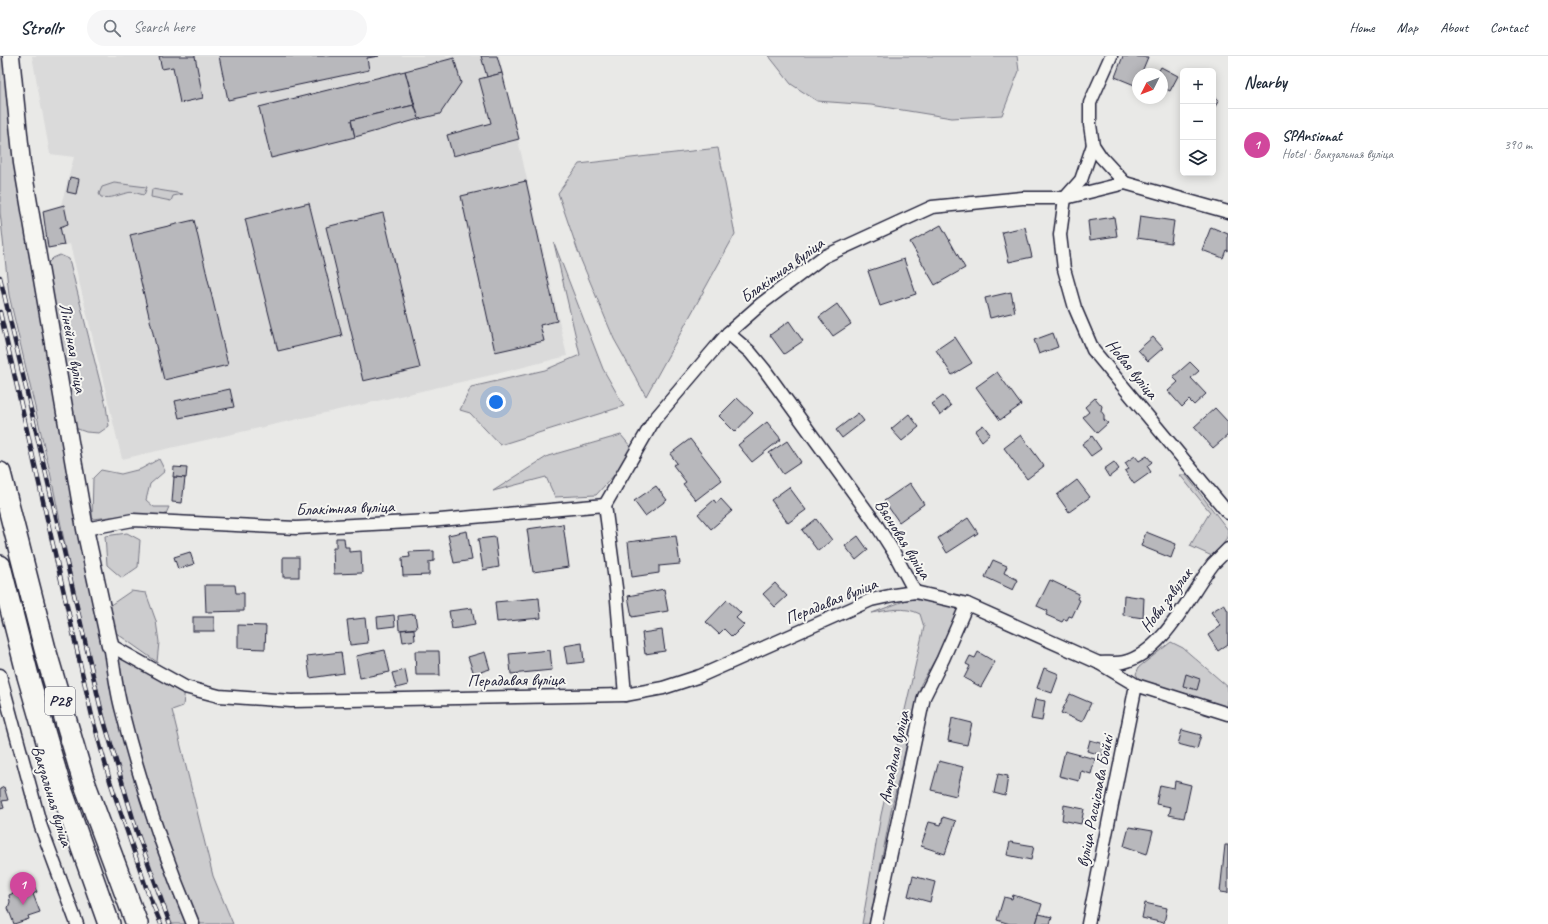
<!DOCTYPE html>
<meta charset="utf-8">
<style>
:root{--surface:#fff;--page:#f6f6f7;--text:#1f2937;--muted:#747a83;--line:#e0e1e3;--accent:#2563eb}
body{margin:0;font-family:Caveat,sans-serif;background:var(--page);color:var(--text)}
.controls{position:absolute;right:12px;top:12px;display:grid;overflow:hidden;border-radius:6px;box-shadow:0 2px 10px #0003}
.controls button{width:36px;height:36px;display:grid;place-items:center;padding:0;border:0;border-bottom:1px solid var(--line);background:var(--surface);color:var(--text);font:20px sans-serif}
.compass{position:absolute;left:1132px;top:12px;width:36px;height:36px;border-radius:50%;background:var(--surface);box-shadow:0 2px 10px #0003;rotate:228deg}
.you{position:absolute;left:496px;top:346px;width:14px;height:14px;margin:-10px;border:3px solid #fff;border-radius:50%;background:#1a73e8;box-shadow:0 0 0 6px #1a73e833}
.badge{display:grid;place-items:center;width:26px;height:26px;border-radius:50%;background:var(--accent);color:#fff;font-size:13px;font-weight:700}
.pin{position:absolute;translate:-50% -33px;filter:drop-shadow(0 1px 2px #0008)}
.pin::after{content:'';position:absolute;top:21px;width:14px;height:12px;background:inherit;clip-path:polygon(0 0,100% 0,50% 100%)}
.list{margin:0;padding:0;list-style:none}
h2{display:flex;justify-content:space-between;align-items:center;height:52px;margin:0;padding:0 16px;font-size:17px}
h2 small{font-size:13px;font-weight:400;color:var(--muted)}
.list li{display:grid;grid-template-columns:26px 1fr auto;gap:12px;align-items:center;box-sizing:border-box;height:72px;padding:0 16px;border-top:1px solid var(--line)}
.list b{display:block;font-size:15px;white-space:nowrap}
.list p{margin:0;font-size:13px;white-space:nowrap;color:var(--muted)}
.list em{font-size:13px;font-style:normal;color:var(--muted)}
.icon{flex:none;width:22px;height:22px;fill:none;stroke:currentColor;stroke-width:2;stroke-linecap:round;stroke-linejoin:round}
.map{position:relative;flex:none;width:1228px;height:868px;overflow:hidden}
header{display:flex;align-items:center;gap:24px;box-sizing:border-box;height:56px;padding:0 20px;background:var(--surface);border-bottom:1px solid var(--line)}
header strong{font-size:19px}
nav{display:flex;gap:22px;margin-inline-start:auto;font-size:14px}
.search{width:280px;height:36px;background:var(--page);display:flex;align-items:center;gap:10px;box-sizing:border-box;padding:0 14px;border-radius:22px;color:var(--muted);font-size:15px}
main{display:flex}
aside{flex:1;background:var(--surface)}
.map>svg:first-child{display:block}
</style>
<header>
<strong>Strollr</strong>
<div class="search"><svg class="icon" aria-label="search" viewBox="0 0 24 24"><circle cx="10" cy="10" r="6"/><path d="M15 15l6 6"/></svg>Search here</div>
<nav><a>Home</a><a>Map</a><a>About</a><a>Contact</a></nav>
</header>
<main>
<div class="map">
<svg width="1228" height="868" viewBox="0 0 1228 868">
<rect width="100%" height="100%" fill="#e9e9e7"/>
<filter id="ink" filterUnits="userSpaceOnUse"><feTurbulence type="fractalNoise" baseFrequency=".025" numOctaves="2"/><feDisplacementMap in="SourceGraphic" scale="8" xChannelSelector="R" yChannelSelector="G"/><feConvolveMatrix kernelMatrix="1 2 1 2 8 2 1 2 1" color-interpolation-filters="sRGB"/></filter>
<g filter="url(#ink)">
<polygon fill="#dadada" points="32,0 499,0 567,300 496,318 122,403 70,188 47,193 42,154 61,149 74,101 50,98"/>
<g fill="#ccccce" stroke="#777784">
<polygon points="0,0 7,0 110,589 185,631 183,650 172,654 213,820 233,868 171,868 136,771 117,710 95,621 76,542 50,416 9,239 0,156"/>
<polygon points="769,0 1017,0 1019,15 1002,59 952,62 871,49 817,45 791,28"/>
<polygon points="718,92 735,178 646,340 614,283 581,204 558,137 579,108"/>
<path d="M114 127 147 131 144 139C139 138 132 135 127 137 116 139 113 143 101 141L99 138 102 131Z"/>
<polygon points="152,133 183,138 173,140 171,145 151,141"/>
<polygon points="554,187 603,313 624,350 500,389 470,357 460,354 471,331 545,314 580,299"/>
<polygon points="60,199 69,203 106,350 109,370 99,377 86,376 75,372 46,209 53,202"/>
<polygon points="621,379 635,396 596,439 555,441 546,421 493,435 548,400"/>
<polygon points="159,403 165,415 150,428 146,444 154,451 169,451 164,462 130,459 92,463 93,422 101,414 121,418 141,413"/>
<path d="M1180 419H1186L1228 474C1228 486 1220 491 1212 500L1190 490 1210 456Z"/>
<polygon points="127,477 140,484 138,511 122,522 107,509 105,480"/>
<polygon points="131,535 146,537 156,565 159,586 157,606 112,574 109,550"/>
<path d="M912 542 953 549 957 552 958 563 921 628 891 755 869 868H862L881 759 924 571 920 558C904 550 890 554 872 557Z"/>
<polygon points="1171,586 1183,592 1228,631 1228,652 1160,631 1139,623 1136,618 1139,611"/>
</g>
<g fill="#b8b8bc" stroke="#22223b">
<polygon points="159,0 195,0 203,42 180,47 173,11 162,13"/>
<polygon points="219,0 379,0 367,2 369,14 228,44"/>
<polygon points="481,0 497,0 502,17 487,21"/>
<polygon points="1123,0 1148,1 1141,18 1138,18 1137,30 1115,21"/>
<polygon points="454,2 461,27 440,58 419,63 405,15"/>
<polygon points="1161,11 1178,20 1170,35 1162,31 1162,18 1157,18"/>
<polygon points="405,15 414,49 351,64 355,81 271,102 259,51"/>
<polygon points="502,17 519,83 453,100 447,79 491,67 479,23"/>
<polygon points="1213,41 1219,44 1213,54"/>
<polygon points="414,49 419,63 355,81 351,64"/>
<polygon points="70,121 79,123 76,138 67,136"/>
<polygon points="526,125 557,265 540,269 544,285 495,296 461,140"/>
<polygon points="309,147 342,280 278,295 245,163"/>
<polygon points="64,149 68,168 60,171 64,189 48,192 43,155"/>
<polygon points="383,157 420,312 363,325 326,171"/>
<polygon points="1140,160 1174,165 1171,187 1137,182"/>
<polygon points="1114,161 1117,180 1090,184 1088,165"/>
<polygon points="194,164 228,309 164,324 130,179"/>
<polygon points="941,169 965,212 935,229 910,186"/>
<polygon points="1025,171 1032,201 1009,206 1002,176"/>
<polygon points="1211,171 1228,178 1228,195 1226,194 1223,202 1202,194"/>
<polygon points="904,203 916,238 880,250 868,215"/>
<polygon points="1011,236 1015,256 990,262 985,242"/>
<polygon points="837,248 851,268 833,280 819,261"/>
<polygon points="789,265 803,285 784,298 770,279"/>
<polygon points="1053,277 1058,291 1039,298 1034,284"/>
<polygon points="955,281 972,307 952,319 936,294"/>
<polygon points="1153,281 1163,292 1148,305 1138,294"/>
<polygon points="1190,306 1199,315 1191,322 1206,338 1194,349 1189,344 1182,351 1168,335 1178,326 1173,321"/>
<polygon points="997,316 1021,349 1000,364 976,331"/>
<polygon points="230,333 234,351 179,362 175,345"/>
<polygon points="943,340 951,350 940,359 932,348"/>
<polygon points="737,342 753,357 735,376 719,360"/>
<polygon points="1095,342 1102,350 1101,355 1104,359 1104,364 1108,367 1097,377 1083,361 1089,356 1085,351"/>
<polygon points="1215,352 1228,366 1228,379 1213,392 1194,371"/>
<polygon points="858,357 864,365 842,382 836,374"/>
<polygon points="909,358 919,371 902,385 891,373"/>
<polygon points="767,366 781,383 752,406 738,389"/>
<polygon points="983,369 990,378 982,385 975,375"/>
<polygon points="1021,379 1044,410 1027,423 1004,392"/>
<polygon points="1092,380 1101,393 1091,400 1082,388"/>
<polygon points="690,383 722,424 696,444 683,428 686,426 673,409 677,407 670,398"/>
<polygon points="787,385 801,406 783,418 769,397"/>
<polygon points="1135,400 1139,405 1147,400 1152,406 1147,410 1151,416 1134,428 1125,415 1129,413 1125,407"/>
<polygon points="1114,406 1119,413 1109,421 1104,413"/>
<polygon points="174,411 187,412 186,422 173,421"/>
<polygon points="174,421 185,422 182,447 172,446"/>
<polygon points="1077,424 1090,441 1069,456 1057,439"/>
<polygon points="910,427 924,448 899,466 884,445"/>
<polygon points="656,430 667,444 645,460 634,445"/>
<polygon points="789,431 806,454 788,467 771,444"/>
<polygon points="721,443 732,455 711,473 698,458 714,444 716,447"/>
<polygon points="968,462 978,477 947,497 938,482"/>
<polygon points="816,463 832,484 818,495 802,474"/>
<polygon points="563,468 569,511 533,516 527,473"/>
<polygon points="467,475 472,504 454,507 448,479"/>
<polygon points="1146,476 1176,488 1171,502 1141,490"/>
<polygon points="676,480 680,508 659,510 659,517 632,521 628,486"/>
<polygon points="858,480 868,494 856,504 845,490"/>
<polygon points="495,481 499,511 483,514 478,483"/>
<polygon points="336,482 344,482 345,491 349,491 349,496 361,495 362,517 334,518 333,492 336,492"/>
<polygon points="434,495 434,505 429,506 429,519 403,520 402,502 410,501 409,496"/>
<polygon points="190,496 194,508 178,513 174,501"/>
<rect x="283" y="501" width="16" height="20"/>
<polygon points="993,504 1007,510 1004,517 1018,524 1013,534 985,521"/>
<polygon points="1050,524 1079,538 1077,543 1080,544 1072,561 1069,560 1067,564 1064,563 1062,566 1046,559 1048,555 1037,550"/>
<polygon points="775,527 787,540 775,551 763,538"/>
<polygon points="205,529 235,529 236,537 244,537 244,555 206,556"/>
<polygon points="664,533 668,555 632,561 628,540"/>
<polygon points="1124,539 1144,542 1143,562 1123,559"/>
<polygon points="539,542 541,562 497,566 495,546"/>
<polygon points="727,544 741,557 736,562 744,569 732,581 724,573 719,578 706,566"/>
<polygon points="1224,548 1228,555 1228,588 1218,595 1208,579 1221,570 1211,556"/>
<polygon points="472,552 475,569 452,573 449,555"/>
<polygon points="415,558 417,572 399,574 398,560"/>
<polygon points="394,559 395,570 378,572 377,561"/>
<rect x="193" y="561" width="21" height="14"/>
<polygon points="365,562 368,587 350,589 347,564"/>
<polygon points="238,569 266,570 265,593 238,592"/>
<polygon points="414,573 415,584 403,586 401,574"/>
<polygon points="662,574 665,595 645,598 642,577"/>
<polygon points="582,587 584,606 567,608 564,590"/>
<polygon points="385,594 390,616 360,622 356,600"/>
<polygon points="550,594 552,614 511,618 509,598"/>
<polygon points="415,595 439,595 440,619 416,619"/>
<polygon points="341,596 344,617 310,622 307,600"/>
<polygon points="485,596 490,613 474,618 468,601"/>
<polygon points="978,596 995,606 981,631 964,622 970,610 966,608 970,600 975,602"/>
<polygon points="1044,612 1059,618 1052,637 1037,632"/>
<polygon points="405,614 408,629 396,632 392,617"/>
<polygon points="1186,618 1200,623 1197,634 1183,630"/>
<polygon points="1070,638 1091,647 1082,666 1061,657"/>
<polygon points="1035,643 1045,645 1042,665 1031,663"/>
<polygon points="952,662 972,667 967,689 948,685"/>
<polygon points="1182,674 1201,679 1197,693 1178,688"/>
<polygon points="1090,684 1108,689 1106,700 1087,695"/>
<polygon points="1065,695 1095,703 1091,718 1081,715 1079,725 1059,720"/>
<polygon points="939,705 963,711 956,740 931,734"/>
<polygon points="998,718 1008,720 1005,740 994,737"/>
<polygon points="1175,725 1191,729 1184,762 1169,759 1171,751 1156,748 1160,729 1174,732"/>
<polygon points="4,731 8,744 2,745 4,752 0,753 0,733"/>
<polygon points="1064,749 1084,753 1081,768 1062,764"/>
<polygon points="943,761 956,765 945,798 921,790 929,766 941,769"/>
<polygon points="1129,771 1153,775 1147,798 1124,790"/>
<polygon points="1010,786 1034,790 1031,804 1007,799"/>
<polygon points="1225,789 1228,789 1228,837 1220,836"/>
<polygon points="913,820 935,826 930,846 908,840"/>
<polygon points="34,829 37,836 33,838 40,856 28,860 29,863 14,868 8,852 10,846 9,839"/>
<polygon points="1013,839 1042,848 1036,868 1010,868 997,864 1004,841 1012,843"/>
<polygon points="1145,847 1167,852 1164,867 1142,862"/>
<polygon points="1039,858 1052,861 1050,868 1036,868"/>
</g>
<g fill="none" stroke-linecap="round" stroke-linejoin="round">
<defs>
<g id="street">
<polyline points="1111,0 1090,47 1090,69 1093,89 1101,101 1125,127"/>
<polyline points="1065,142 1060,179 1064,213 1075,252 1093,294 1228,457"/>
<polyline points="1065,142 1081,124 1093,89"/>
<polyline points="728,277 750,296 764,313 874,465 893,495 915,536"/>
<polyline points="85,473 133,464 296,472 429,465 605,449"/>
<polyline points="110,589 185,631 219,640 291,645 625,639 663,632 700,620 871,544 894,539 915,536 967,548 1099,607 1136,629 1228,658"/>
<path d="M110 589C114 611 116 634 122 655 140 727 164 799 193 868"/>
<path d="M1099 607C1107 606 1116 608 1124 606 1163 597 1190 538 1213 508 1218 503 1223 498 1228 493"/>
<polyline points="0,619 41,771 77,868"/>
<polyline points="625,639 616,532 605,449 654,364 728,277 761,248 823,201 932,151 1022,142 1065,142 1125,127 1228,156"/>
<polyline points="876,868 924,641 943,603 967,548"/>
<polyline points="1088,868 1136,629"/>
</g>
<polyline id="secondary" points="11,0 22,107 85,473 110,589"/>
<g id="highway">
<polyline points="0,417 46,597 83,723 137,868"/>
<polyline points="0,510 28,620 59,727 109,868"/>
</g>
</defs>
<use href="#street" stroke="#22223b" stroke-width="15"/>
<use href="#secondary" stroke="#22223b" stroke-width="19"/>
<use href="#highway" stroke="#22223b" stroke-width="24"/>
<use href="#street" stroke="#f6f6f2" stroke-width="12"/>
<use href="#secondary" stroke="#f6f6f2" stroke-width="16"/>
<use href="#highway" stroke="#f6f6f2" stroke-width="21"/>
<defs>
<g id="rail">
<polyline points="0,221 102,658 137,776 170,868"/>
<polyline points="0,256 92,660 110,725 148,837 161,868"/>
</g>
</defs>
<use href="#rail" stroke="#22223b" stroke-width="4.5"/>
<use href="#rail" stroke="#f6f6f2" stroke-width="3" stroke-dasharray="9" stroke-linecap="butt"/>
</g>
</g>
<g text-anchor="middle" dominant-baseline="central" stroke-width="4" stroke-linejoin="round" paint-order="stroke">
<rect fill="#f6f6f2" stroke="#626272" stroke-width="1" x="45" y="631" width="30" height="28" rx="3"/>
<g font-size="16" font-weight="bold" fill="#22223b">
<text x="60" y="645">Р28</text>
</g>
<g font-size="17" fill="#22223b" stroke="#f6f6f2">
<text transform="translate(782 214) rotate(-36)">Блакітная вуліца</text>
<text transform="translate(73 292) rotate(80)">Лінейная вуліца</text>
<text transform="translate(1132 313) rotate(51)">Новая вуліца</text>
<text transform="translate(345 452) rotate(-2)">Блакітная вуліца</text>
<text transform="translate(903 483) rotate(58)">Вясновая вуліца</text>
<text transform="translate(1166 544) rotate(-53)">Новы завулак</text>
<text transform="translate(831 545) rotate(-22)">Перадавая вуліца</text>
<text transform="translate(516 624) rotate(-1)">Перадавая вуліца</text>
<text transform="translate(894 701) rotate(-78)">Атрадная вуліца</text>
<text transform="translate(52 740) rotate(73)">Вакзальная вуліца</text>
<text transform="translate(1095 745) rotate(-79)">вуліца Расціслава Бойкі</text>
</g>
</g>
</svg>
<div class="controls">
<button>+</button>
<button>−</button>
<button><svg class="icon" aria-label="layers" viewBox="0 0 24 24"><path d="M12 4l9 5-9 5-9-5zM3 14l9 5 9-5"/></svg></button>
</div>
<svg class="compass" viewBox="-18 -18 36 36"><path d="M0-13l5 13h-10z" fill="#e53935"/><path d="M0 13l5-13h-10z" fill="#747a83"/></svg>
<div class="you"></div>
<div class="pin badge" style="left:23px;top:849px;background:#d1479c">1</div>
</div>
<aside>
<h2>Nearby<small></small></h2>
<ul class="list">
<li><span class="badge" style="background:#d1479c">1</span><div><b>SPAnsionat</b><p>Hotel · Вакзальная вуліца</p></div><em>390 m</em></li>
</ul>
</aside>
</main>
